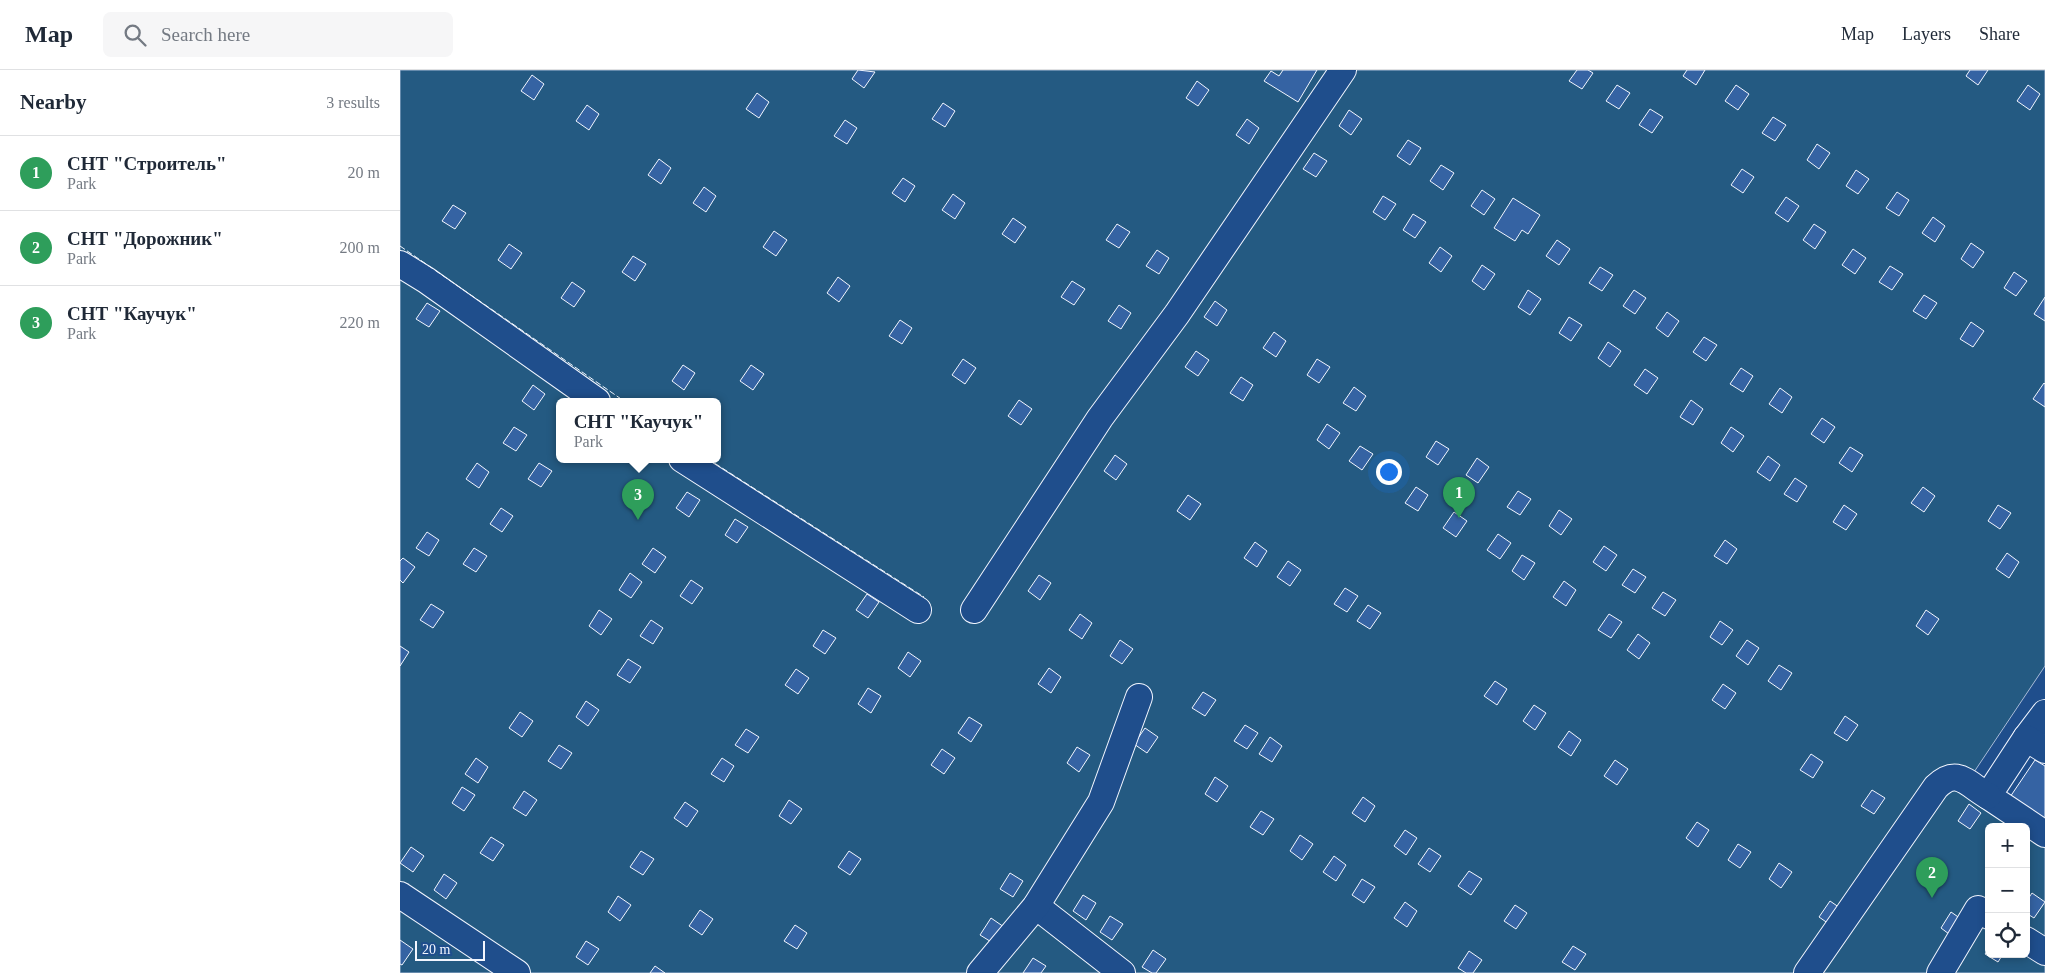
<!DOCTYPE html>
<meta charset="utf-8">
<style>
:root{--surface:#fff;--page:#f6f6f7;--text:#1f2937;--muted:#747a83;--line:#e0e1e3;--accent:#0b8043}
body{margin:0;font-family:"Times New Roman",serif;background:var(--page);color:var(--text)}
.controls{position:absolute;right:15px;bottom:15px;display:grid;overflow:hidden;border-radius:8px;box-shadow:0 2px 8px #0003}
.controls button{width:45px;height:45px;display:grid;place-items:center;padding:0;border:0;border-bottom:1px solid var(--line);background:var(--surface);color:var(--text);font:25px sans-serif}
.scale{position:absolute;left:15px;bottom:12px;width:70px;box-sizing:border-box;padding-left:5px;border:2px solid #f2f6ff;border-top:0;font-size:14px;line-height:18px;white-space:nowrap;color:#f2f6ff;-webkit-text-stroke:4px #1f4e8c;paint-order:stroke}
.you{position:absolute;left:988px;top:401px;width:18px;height:18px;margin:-12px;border:4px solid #fff;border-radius:50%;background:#1a73e8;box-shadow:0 0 0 8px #1a73e833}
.badge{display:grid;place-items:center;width:32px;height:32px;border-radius:50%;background:var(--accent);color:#fff;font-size:16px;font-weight:700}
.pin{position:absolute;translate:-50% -41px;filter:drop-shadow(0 1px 2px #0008)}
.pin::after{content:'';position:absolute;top:26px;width:18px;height:15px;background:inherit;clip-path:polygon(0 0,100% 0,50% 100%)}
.popup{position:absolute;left:156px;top:328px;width:165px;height:65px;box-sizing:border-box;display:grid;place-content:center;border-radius:8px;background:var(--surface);filter:drop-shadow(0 1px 4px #0005);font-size:16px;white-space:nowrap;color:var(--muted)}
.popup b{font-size:19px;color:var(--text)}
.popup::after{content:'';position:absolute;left:50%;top:100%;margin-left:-10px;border:10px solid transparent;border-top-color:var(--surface)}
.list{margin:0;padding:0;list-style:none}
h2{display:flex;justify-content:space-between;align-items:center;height:65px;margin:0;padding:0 20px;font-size:21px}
h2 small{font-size:16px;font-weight:400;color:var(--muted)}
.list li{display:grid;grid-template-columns:32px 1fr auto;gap:15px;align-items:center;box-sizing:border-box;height:75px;padding:0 20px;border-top:1px solid var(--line)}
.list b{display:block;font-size:19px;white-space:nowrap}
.list p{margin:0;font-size:16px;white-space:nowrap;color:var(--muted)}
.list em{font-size:16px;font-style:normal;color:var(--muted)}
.icon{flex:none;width:28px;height:28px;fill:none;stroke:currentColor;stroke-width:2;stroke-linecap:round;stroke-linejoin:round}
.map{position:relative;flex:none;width:1645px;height:903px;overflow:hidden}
header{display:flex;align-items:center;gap:30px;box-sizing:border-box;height:70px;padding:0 25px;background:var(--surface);border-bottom:1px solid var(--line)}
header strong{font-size:24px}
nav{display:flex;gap:28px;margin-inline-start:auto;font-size:18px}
.search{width:350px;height:45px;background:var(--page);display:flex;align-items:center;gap:12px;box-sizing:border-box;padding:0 18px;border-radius:8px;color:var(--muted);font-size:19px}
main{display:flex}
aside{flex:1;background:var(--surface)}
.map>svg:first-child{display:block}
</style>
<header>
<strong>Map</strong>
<div class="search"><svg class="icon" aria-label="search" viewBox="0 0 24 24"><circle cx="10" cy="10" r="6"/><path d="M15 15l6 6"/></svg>Search here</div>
<nav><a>Map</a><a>Layers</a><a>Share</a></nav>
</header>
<main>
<aside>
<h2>Nearby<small>3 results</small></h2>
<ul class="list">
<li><span class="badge" style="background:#2e9e5b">1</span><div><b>СНТ &quot;Строитель&quot;</b><p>Park</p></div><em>20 m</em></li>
<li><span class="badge" style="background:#2e9e5b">2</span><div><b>СНТ &quot;Дорожник&quot;</b><p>Park</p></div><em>200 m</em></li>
<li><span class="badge" style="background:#2e9e5b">3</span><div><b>СНТ &quot;Каучук&quot;</b><p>Park</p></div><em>220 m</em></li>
</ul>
</aside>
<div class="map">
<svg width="1645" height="903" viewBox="0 0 1645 903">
<rect width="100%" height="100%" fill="#1f4e8c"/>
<path fill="#245a82" stroke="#a8bbd7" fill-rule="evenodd" d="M0 0H1645V596L1564 717 1622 757H1589V884H1626V760L1645 772V903H0ZM159 331H317V389H159Z"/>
<g fill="#3563a3" stroke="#f2f6ff">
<polygon points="458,0 475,2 464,18 452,9"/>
<polygon points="883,0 917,0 898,32 864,11 871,1 879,6"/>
<polygon points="1177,0 1188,0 1193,3 1182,19 1169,11"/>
<polygon points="1287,0 1305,0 1296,15 1283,6"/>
<polygon points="1570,0 1588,0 1578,15 1566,6"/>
<polygon points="132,5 144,14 134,30 121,21"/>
<polygon points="797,11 809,20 798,36 786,28"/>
<polygon points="1217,15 1230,23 1219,39 1206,31"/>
<polygon points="1336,15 1349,24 1338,40 1325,31"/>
<polygon points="1628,15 1640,24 1630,40 1617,31"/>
<polygon points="357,23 369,32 359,48 346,39"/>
<polygon points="543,33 555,41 545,57 532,49"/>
<polygon points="187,35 199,44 189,60 176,51"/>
<polygon points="1250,39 1263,47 1252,63 1239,55"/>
<polygon points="949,40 962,49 951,65 939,56"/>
<polygon points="1373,47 1386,55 1375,71 1362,63"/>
<polygon points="847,49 859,58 849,74 836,65"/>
<polygon points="445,50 457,58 447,74 434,66"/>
<polygon points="1008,70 1021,78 1010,95 997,86"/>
<polygon points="1417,74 1430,83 1419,99 1407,90"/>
<polygon points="914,83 927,91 916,107 903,99"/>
<polygon points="259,89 271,98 261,114 248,105"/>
<polygon points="1041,95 1054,103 1043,120 1030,111"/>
<polygon points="1342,99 1354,107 1343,123 1331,115"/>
<polygon points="1456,100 1469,109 1458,124 1446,116"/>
<polygon points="503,108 515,116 505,132 492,123"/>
<polygon points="304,117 316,126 306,142 293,133"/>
<polygon points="1082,120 1095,129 1084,145 1071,136"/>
<polygon points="1497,122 1509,130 1499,146 1486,138"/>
<polygon points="553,124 565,133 555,149 542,140"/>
<polygon points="983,126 996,134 985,150 973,142"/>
<polygon points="1386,127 1399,136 1388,152 1375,143"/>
<polygon points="1113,128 1140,145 1128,164 1122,160 1115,171 1094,158"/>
<polygon points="53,135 66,143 55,159 42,151"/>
<polygon points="1013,144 1026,152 1015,168 1003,160"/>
<polygon points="1533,147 1545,156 1535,172 1522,163"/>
<polygon points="613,148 626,157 615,173 602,164"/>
<polygon points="717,154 730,162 719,178 706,170"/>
<polygon points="1414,154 1426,162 1415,179 1403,170"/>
<polygon points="374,161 387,170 376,186 363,177"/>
<polygon points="1157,170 1170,179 1159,195 1146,186"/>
<polygon points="1571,173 1584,182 1573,198 1561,189"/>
<polygon points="109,174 122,183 111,199 98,190"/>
<polygon points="1040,177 1052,186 1041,202 1029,193"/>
<polygon points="1453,179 1466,188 1455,204 1442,195"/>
<polygon points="757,180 769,188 759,204 746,196"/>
<polygon points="233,186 246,194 235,211 222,202"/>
<polygon points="1082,195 1095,204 1084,220 1072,211"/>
<polygon points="1490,196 1503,204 1492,220 1479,212"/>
<polygon points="1200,197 1213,205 1202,221 1189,213"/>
<polygon points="1614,202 1627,211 1616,226 1604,218"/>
<polygon points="438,207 450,216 439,232 427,223"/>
<polygon points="672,211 685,219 674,235 661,227"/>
<polygon points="172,212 185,221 174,237 161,228"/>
<polygon points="1128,220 1141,229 1130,245 1118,237"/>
<polygon points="1234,220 1246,228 1235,244 1223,236"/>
<polygon points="1524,225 1537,233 1526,249 1513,241"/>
<polygon points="1645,227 1645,251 1634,244"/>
<polygon points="815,231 827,240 817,256 804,247"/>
<polygon points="27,233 40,241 29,257 16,249"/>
<polygon points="719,235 731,243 721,259 708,251"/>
<polygon points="1267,242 1279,251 1268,267 1256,258"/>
<polygon points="1169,247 1182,255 1171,271 1159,263"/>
<polygon points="500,250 512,258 502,274 489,266"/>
<polygon points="1571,252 1584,261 1573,277 1560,269"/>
<polygon points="874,262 886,271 876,287 863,278"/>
<polygon points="1304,267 1317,275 1306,291 1293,282"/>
<polygon points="1208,272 1221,281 1210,297 1198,288"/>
<polygon points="796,281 809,290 798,306 785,297"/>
<polygon points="563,289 576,298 565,314 552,305"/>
<polygon points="917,289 930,297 919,313 907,305"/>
<polygon points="283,295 295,303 284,320 272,311"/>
<polygon points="351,295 364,304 353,320 340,311"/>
<polygon points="1341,298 1353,306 1343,322 1330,314"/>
<polygon points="1245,299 1258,308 1247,324 1234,315"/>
<polygon points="841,307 853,315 843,331 830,323"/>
<polygon points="1644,313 1645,314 1645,337 1633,329"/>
<polygon points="133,315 145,324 134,340 122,331"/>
<polygon points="954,317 966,326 956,341 943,333"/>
<polygon points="1380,318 1392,327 1382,343 1369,334"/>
<polygon points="619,330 632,339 621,355 608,346"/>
<polygon points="1291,330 1303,339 1293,355 1280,347"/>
<polygon points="1422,348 1435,357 1424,373 1411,364"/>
<polygon points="927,354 940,363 929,379 917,370"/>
<polygon points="114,357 127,365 116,381 103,373"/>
<polygon points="1331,357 1344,366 1333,382 1321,373"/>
<polygon points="1036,371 1049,379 1038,395 1026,387"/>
<polygon points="960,376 973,384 962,400 949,391"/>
<polygon points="1450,377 1463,385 1452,402 1439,393"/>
<polygon points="715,385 727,394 716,410 704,401"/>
<polygon points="1368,386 1380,395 1370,411 1357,402"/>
<polygon points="1077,388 1089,397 1078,413 1066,405"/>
<polygon points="77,393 89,402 79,418 66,409"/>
<polygon points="139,393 152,401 141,417 128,409"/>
<polygon points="1395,408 1407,416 1397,432 1384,424"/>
<polygon points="1016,417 1028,425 1018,441 1005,433"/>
<polygon points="1523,417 1535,426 1524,442 1511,433"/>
<polygon points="1118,421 1131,429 1120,445 1107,437"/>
<polygon points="287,422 300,430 289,447 276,438"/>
<polygon points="788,425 801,434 790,450 777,441"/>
<polygon points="1444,435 1457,444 1446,460 1433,452"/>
<polygon points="1598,435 1611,443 1600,459 1588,451"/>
<polygon points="101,438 113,446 102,462 90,454"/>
<polygon points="1159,440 1172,449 1161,465 1149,456"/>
<polygon points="1054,442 1067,451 1056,467 1043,458"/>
<polygon points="335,449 348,457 337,473 325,465"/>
<polygon points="27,462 39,470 29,486 16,478"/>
<polygon points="1098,464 1111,473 1100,489 1087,480"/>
<polygon points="1325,470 1337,479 1327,494 1314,486"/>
<polygon points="855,472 867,481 857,497 844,488"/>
<polygon points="1204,476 1217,485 1206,501 1193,492"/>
<polygon points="74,478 87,486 76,502 63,494"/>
<polygon points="253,478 266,487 255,503 242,494"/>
<polygon points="1607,483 1619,492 1609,508 1596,499"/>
<polygon points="1122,485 1135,493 1124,510 1112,501"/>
<polygon points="3,488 15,497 3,513 0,510 0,491"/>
<polygon points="888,491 901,500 890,516 877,507"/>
<polygon points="1233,499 1246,507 1235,523 1222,515"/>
<polygon points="230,503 242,512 231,528 219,520"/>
<polygon points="639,505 651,513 640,530 628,521"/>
<polygon points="291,510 303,518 292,534 280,526"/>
<polygon points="1164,511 1176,520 1166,536 1153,527"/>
<polygon points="945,518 958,526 947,542 934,534"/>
<polygon points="1263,522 1276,530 1265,546 1252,538"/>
<polygon points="467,524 479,532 468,548 456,540"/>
<polygon points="31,534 44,542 33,558 20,550"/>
<polygon points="968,535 981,543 970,559 957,551"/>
<polygon points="199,540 212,549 201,565 189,556"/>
<polygon points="1526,540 1539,549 1528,565 1516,556"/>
<polygon points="680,544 692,553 682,569 669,560"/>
<polygon points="1209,544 1222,552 1211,568 1198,560"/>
<polygon points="251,550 263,558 253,574 240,566"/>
<polygon points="1320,551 1333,560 1322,575 1310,567"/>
<polygon points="423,560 436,568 425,584 413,576"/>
<polygon points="1238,564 1250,573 1239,589 1227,580"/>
<polygon points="720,570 733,579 722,594 710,586"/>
<polygon points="1347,570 1359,578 1348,595 1336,586"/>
<polygon points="0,576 9,582 0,596"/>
<polygon points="508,582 521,591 510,607 498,598"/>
<polygon points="228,589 241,597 230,613 217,605"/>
<polygon points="1379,595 1392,603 1381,620 1368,611"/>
<polygon points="649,598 661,607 651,623 638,614"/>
<polygon points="396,599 409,608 398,624 385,615"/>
<polygon points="1095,611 1107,619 1097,635 1084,626"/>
<polygon points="1323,614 1336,623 1325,639 1312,630"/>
<polygon points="468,618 481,626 471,643 458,634"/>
<polygon points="803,622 816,630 805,646 792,638"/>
<polygon points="186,631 199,640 188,656 176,647"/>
<polygon points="1134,635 1146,643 1135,660 1123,651"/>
<polygon points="120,642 133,651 122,667 109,658"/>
<polygon points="1445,646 1458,655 1447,671 1434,663"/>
<polygon points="569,647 582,655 571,672 558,663"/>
<polygon points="845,655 858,663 847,679 834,671"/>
<polygon points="745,658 758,667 747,683 734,674"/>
<polygon points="346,659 359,667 348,683 335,675"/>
<polygon points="1169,661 1181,670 1171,686 1158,677"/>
<polygon points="870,667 882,676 872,692 859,684"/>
<polygon points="159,675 172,683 161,699 148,691"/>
<polygon points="677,677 690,685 679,702 667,693"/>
<polygon points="542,679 555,688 544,704 531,695"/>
<polygon points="1411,684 1423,692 1413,708 1400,700"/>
<polygon points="76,688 88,697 78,713 65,704"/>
<polygon points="322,688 334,696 324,712 311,704"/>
<polygon points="1215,690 1228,699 1217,715 1204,706"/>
<polygon points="1635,690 1645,696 1645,755 1608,730"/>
<polygon points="815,707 828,716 817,732 805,724"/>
<polygon points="62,717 75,725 64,741 52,733"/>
<polygon points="1472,720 1485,728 1474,744 1461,736"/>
<polygon points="124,721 137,730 126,746 113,738"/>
<polygon points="963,727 975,736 965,752 952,743"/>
<polygon points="389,730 402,739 391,754 379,746"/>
<polygon points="285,732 298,741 287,757 274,748"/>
<polygon points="1569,734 1581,743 1570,759 1558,751"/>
<polygon points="861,741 874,749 863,765 850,757"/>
<polygon points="1297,752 1309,760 1298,777 1286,768"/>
<polygon points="1005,760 1017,768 1006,785 994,776"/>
<polygon points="900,765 913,774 902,790 890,781"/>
<polygon points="91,767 104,775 93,791 80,783"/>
<polygon points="1338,774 1351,782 1340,798 1328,790"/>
<polygon points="11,777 24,786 13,802 0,793"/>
<polygon points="1029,778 1041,786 1030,802 1018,794"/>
<polygon points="241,781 254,789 243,805 230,797"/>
<polygon points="449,781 461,789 450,805 438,797"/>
<polygon points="934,786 946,795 936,811 923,802"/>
<polygon points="1379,793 1392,802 1381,818 1369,809"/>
<polygon points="1069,801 1082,809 1071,825 1058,816"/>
<polygon points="610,803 623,811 613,827 600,819"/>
<polygon points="44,804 57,813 46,829 34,820"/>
<polygon points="962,809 975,817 964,833 952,825"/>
<polygon points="1632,823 1645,832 1634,848 1626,843 1626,832"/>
<polygon points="683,825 696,833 686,850 673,841"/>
<polygon points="218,826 231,835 220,851 208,842"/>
<polygon points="1430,831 1443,840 1432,856 1419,847"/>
<polygon points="1005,832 1017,841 1007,857 994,848"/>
<polygon points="1115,835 1127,843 1116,859 1104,851"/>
<polygon points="300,840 313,849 302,865 289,856"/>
<polygon points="1551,842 1564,851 1553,867 1541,858"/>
<polygon points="710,846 723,854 712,870 700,862"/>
<polygon points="591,848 604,857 593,873 580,865"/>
<polygon points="395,855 407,863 397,879 384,871"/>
<polygon points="0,870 13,879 2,895 0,894"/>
<polygon points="186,871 199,879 188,895 176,887"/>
<polygon points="1173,876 1186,884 1175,900 1162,892"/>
<polygon points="1589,879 1589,884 1603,884 1598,892 1585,884"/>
<polygon points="753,880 766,889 756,903 752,903 742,897"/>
<polygon points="1069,881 1082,890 1073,903 1066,903 1058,898"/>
<polygon points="633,888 646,896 641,903 623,903"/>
<polygon points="255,896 265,903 250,903"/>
</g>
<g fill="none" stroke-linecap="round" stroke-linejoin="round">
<defs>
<g id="minor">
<polyline points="0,194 26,210 197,331"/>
<polyline points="282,389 518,540"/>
<polyline points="574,540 700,348 777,244 943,0"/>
<polyline points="1626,668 1645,643"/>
<polyline points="1645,680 1626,668 1588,726 1645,764"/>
<polyline points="0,825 117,903"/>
<polyline points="636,836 722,903"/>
<polyline points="1626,870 1645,882"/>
<polyline points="580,903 636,836 701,732 739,627"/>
<path d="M1407 903 1536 717C1557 697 1566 713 1588 726"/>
<polyline points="1540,903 1578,839 1589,846"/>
</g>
</defs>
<use href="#minor" stroke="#f2f6ff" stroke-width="28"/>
<use href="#minor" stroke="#1f4e8c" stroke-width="26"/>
<g stroke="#f2f6ff" stroke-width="1" stroke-dasharray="6 2.5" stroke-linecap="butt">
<polyline points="0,176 224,331"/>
<polyline points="308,389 524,527"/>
</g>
</g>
</svg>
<div class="controls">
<button>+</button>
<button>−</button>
<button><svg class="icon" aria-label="locate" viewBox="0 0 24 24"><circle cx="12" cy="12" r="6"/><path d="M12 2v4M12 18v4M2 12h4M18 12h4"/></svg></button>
</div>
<div class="scale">20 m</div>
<div class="you"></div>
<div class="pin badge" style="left:1059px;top:448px;background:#2e9e5b">1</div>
<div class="pin badge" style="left:1532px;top:828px;background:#2e9e5b">2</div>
<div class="pin badge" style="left:238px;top:450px;background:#2e9e5b">3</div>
<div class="popup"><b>СНТ &quot;Каучук&quot;</b>Park</div>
</div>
</main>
